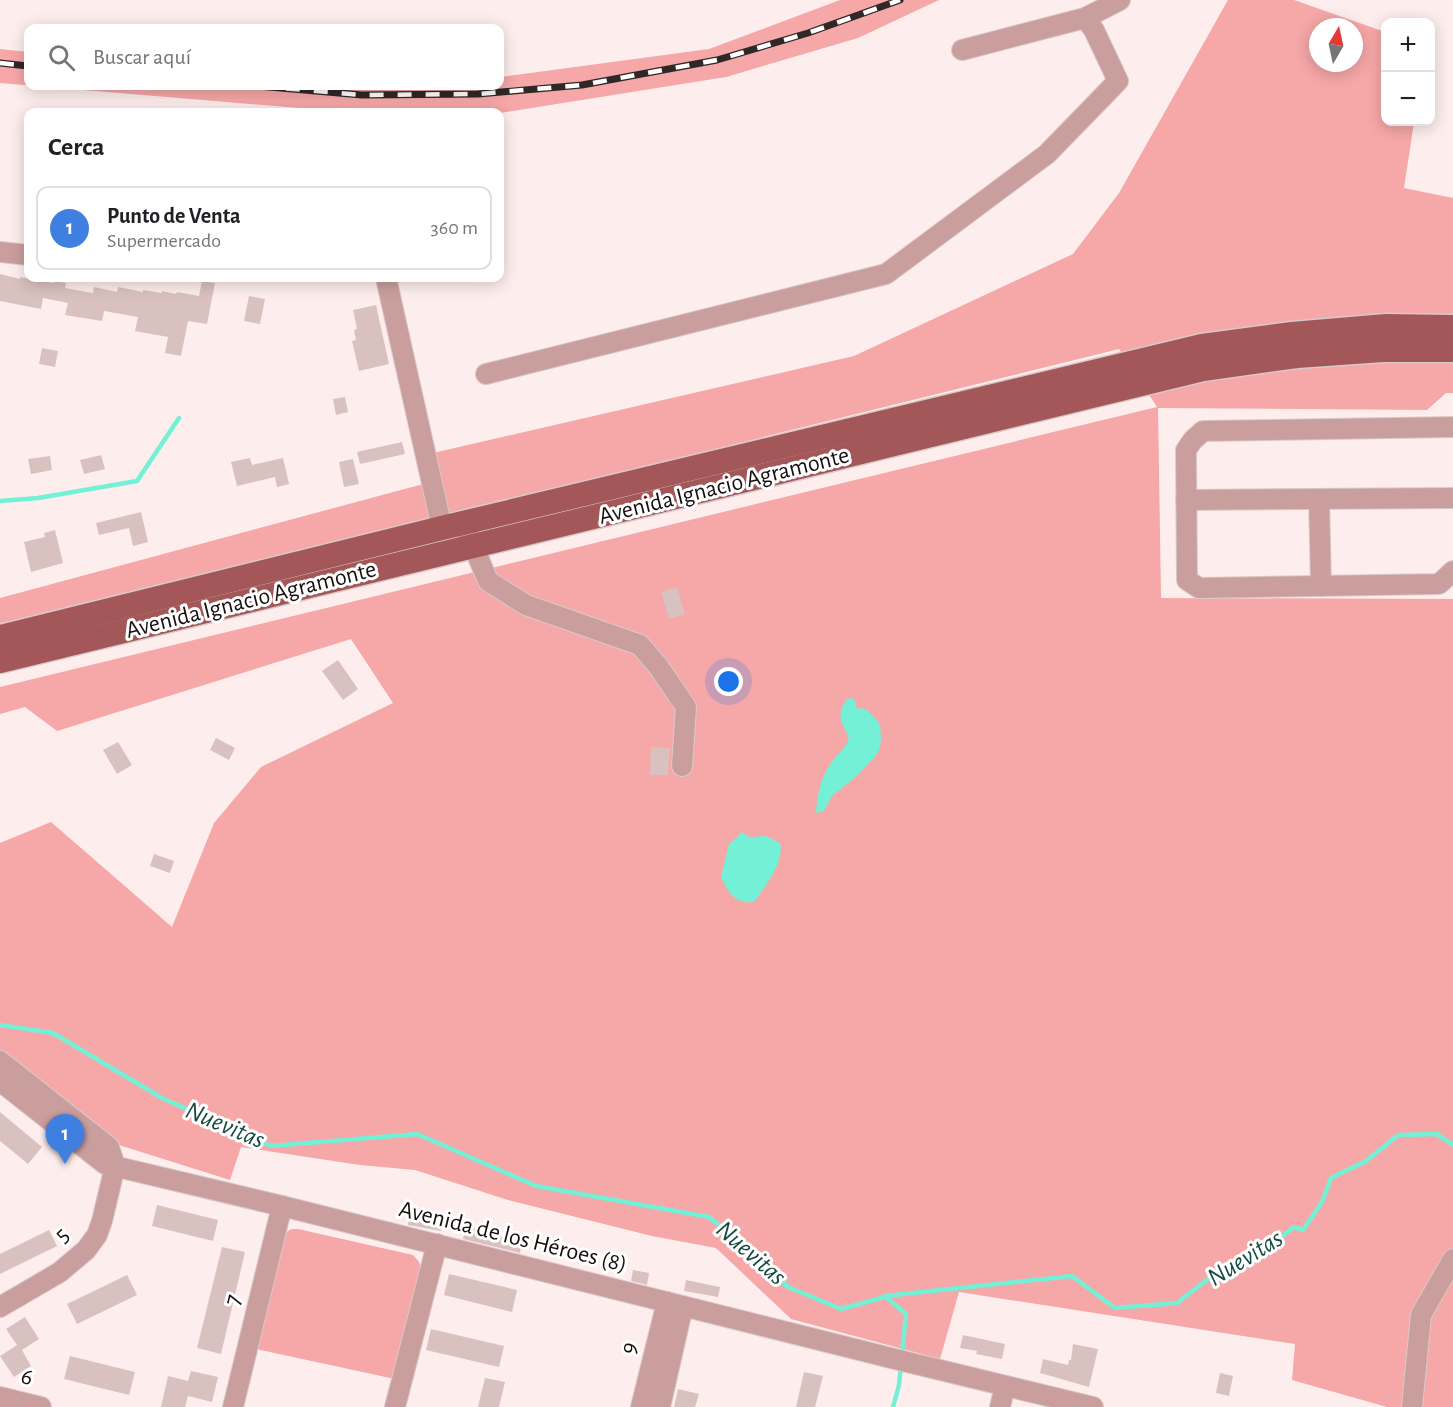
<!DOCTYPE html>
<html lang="es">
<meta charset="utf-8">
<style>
:root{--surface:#fff;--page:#f6f6f6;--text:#202124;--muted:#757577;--line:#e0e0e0;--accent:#d93025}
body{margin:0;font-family:"Alegreya Sans",sans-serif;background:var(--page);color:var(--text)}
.controls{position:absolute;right:18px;top:18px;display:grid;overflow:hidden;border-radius:12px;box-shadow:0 3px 15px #0003}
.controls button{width:54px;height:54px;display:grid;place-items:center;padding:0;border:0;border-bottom:2px solid var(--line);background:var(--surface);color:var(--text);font:30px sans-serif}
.compass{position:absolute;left:1309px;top:18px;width:54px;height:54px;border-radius:50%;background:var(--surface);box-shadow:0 3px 15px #0003;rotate:9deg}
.you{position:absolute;left:729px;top:682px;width:21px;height:21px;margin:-15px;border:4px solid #fff;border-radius:50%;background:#1a73e8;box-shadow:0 0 0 9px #1a73e833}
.badge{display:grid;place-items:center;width:39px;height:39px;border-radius:50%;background:var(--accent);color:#fff;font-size:20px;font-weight:700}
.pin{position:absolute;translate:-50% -50px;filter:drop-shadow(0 2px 3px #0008)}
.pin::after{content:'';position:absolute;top:32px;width:21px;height:18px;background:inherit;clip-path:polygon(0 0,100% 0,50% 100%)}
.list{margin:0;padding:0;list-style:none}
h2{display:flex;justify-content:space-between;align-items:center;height:78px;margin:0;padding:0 24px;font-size:26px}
h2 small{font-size:20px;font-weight:400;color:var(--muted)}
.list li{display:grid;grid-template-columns:39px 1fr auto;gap:18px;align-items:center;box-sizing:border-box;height:84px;margin:0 12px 12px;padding:0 12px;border:2px solid var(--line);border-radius:12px}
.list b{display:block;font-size:22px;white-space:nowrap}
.list p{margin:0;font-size:20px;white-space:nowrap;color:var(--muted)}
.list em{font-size:20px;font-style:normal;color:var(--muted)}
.icon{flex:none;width:33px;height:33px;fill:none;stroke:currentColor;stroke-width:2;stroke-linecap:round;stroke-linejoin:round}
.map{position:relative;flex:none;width:1453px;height:1407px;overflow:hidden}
.search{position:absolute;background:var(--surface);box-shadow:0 3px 15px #0003;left:24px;top:24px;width:480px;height:66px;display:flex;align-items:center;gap:15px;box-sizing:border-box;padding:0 21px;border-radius:12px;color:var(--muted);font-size:22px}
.panel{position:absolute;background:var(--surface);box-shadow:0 3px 15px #0003;left:24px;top:108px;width:480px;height:174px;border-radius:12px}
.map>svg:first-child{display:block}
</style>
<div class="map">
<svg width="1453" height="1407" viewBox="0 0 1453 1407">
<rect width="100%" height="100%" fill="#fdeeed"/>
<g fill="#f6a7a7" fill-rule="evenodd">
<polygon points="840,0 939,0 858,38 726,77 500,113 347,112 0,83 0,49 28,52 28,86 500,86 500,77 709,49"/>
<path d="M1228 0H1294L1385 32 1386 122H1414L1404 188 1453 198V393H1446L1427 410 1158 408 1161 598 1453 599V1407H1387L1292 1380 1295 1344 959 1292 940 1359 791 1319 716 1248 652 1236 508 1200 415 1170 360 1165 241 1147 230 1180 119 1145 0 1052V843L51 822 172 927 214 823 261 767 393 703 351 639 57 731 25 707 0 714V687L1157 407 1119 349 0 626V598L438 480 433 453 854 356 1073 254 1119 193ZM1318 27H1354V63H1318Z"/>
<polygon points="292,1229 298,1229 413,1255 419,1262 421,1268 395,1379 256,1349 285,1235 288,1231"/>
</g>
<g fill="#74f0d6">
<path d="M848 698 855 700 856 708 866 709 880 724 881 740 879 750 874 758 857 776 832 796 824 811 816 813C817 795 821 776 832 762 839 751 844 752 849 738 841 720 835 715 848 698Z"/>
<path d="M742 832 751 838C765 834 767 836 780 843 785 862 765 887 754 902 734 904 729 893 721 877L729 844Z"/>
</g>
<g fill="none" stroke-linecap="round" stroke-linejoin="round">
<g stroke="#74f0d6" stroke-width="4.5">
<polyline points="0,501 38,498 137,481 179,418"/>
<polyline points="0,1025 53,1033 162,1098 271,1146 417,1134 536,1186 709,1217 748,1249 788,1287 841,1309 878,1299 885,1296 1072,1276 1115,1308 1177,1303 1229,1263 1259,1254 1294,1227 1303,1230 1322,1202 1331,1178 1366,1161 1398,1135 1437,1134 1453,1145"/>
<polyline points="885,1296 906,1314 902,1354"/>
<polyline points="893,1407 899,1385 901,1366"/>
</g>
</g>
<g fill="#d9c1c0">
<polygon points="0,274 20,279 20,277 54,283 54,281 66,283 65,288 93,293 94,287 117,292 118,287 143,292 143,290 162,293 162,291 176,294 177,292 199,296 202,281 215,283 207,324 188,321 181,356 165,353 168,337 135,331 138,317 104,311 102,321 65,315 68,303 43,298 41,309 0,301"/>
<polygon points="249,296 265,299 260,324 244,321"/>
<polygon points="376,305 389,364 359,371 352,341 356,340 354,330 357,329 353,310"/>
<polygon points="42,348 58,351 55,367 39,364"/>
<polygon points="345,397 348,412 336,415 333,399"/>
<polygon points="402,442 405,454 360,464 357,452"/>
<polygon points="101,455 105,469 84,474 80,460"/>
<polygon points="50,456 52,470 31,474 28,459"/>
<polygon points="250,458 252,465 283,458 289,484 277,487 275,477 237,486 231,462"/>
<polygon points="353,459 359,484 344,487 339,462"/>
<polygon points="141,512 148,542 133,546 129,528 99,535 96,523"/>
<polygon points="55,530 63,563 31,572 24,542 45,537 44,533"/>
<polygon points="677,587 685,614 669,619 661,592"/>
<polygon points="338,660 358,689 343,700 322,671"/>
<polygon points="216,738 235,748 229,760 210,750"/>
<polygon points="118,742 132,765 117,774 103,750"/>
<polygon points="651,747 670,748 668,775 650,775"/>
<polygon points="154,854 174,861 170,873 150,866"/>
<polygon points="0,1112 42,1147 28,1164 0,1141"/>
<polygon points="157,1205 218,1220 213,1241 152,1226"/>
<polygon points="410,1212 443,1218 441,1231 408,1225"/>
<polygon points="466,1227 499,1233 498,1236 522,1240 520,1253 463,1239"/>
<polygon points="49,1230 57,1246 0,1274 0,1254"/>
<polygon points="222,1247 245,1252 221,1354 197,1348"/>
<polygon points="633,1270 649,1273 647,1285 631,1281"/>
<polygon points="449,1274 517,1290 512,1312 444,1295"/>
<polygon points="127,1275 137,1295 77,1324 67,1304"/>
<polygon points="686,1280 720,1287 718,1297 684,1291"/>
<polygon points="25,1317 39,1339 22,1350 31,1366 14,1377 0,1356 17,1345 6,1329"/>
<polygon points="431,1329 504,1346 499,1367 426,1350"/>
<polygon points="963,1335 1005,1344 1002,1359 976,1354 977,1351 960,1348"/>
<polygon points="1073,1344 1098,1349 1089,1387 1040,1373 1043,1359 1068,1365 1069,1360 1071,1360"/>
<polygon points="70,1356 135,1372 129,1395 64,1379"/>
<polygon points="191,1371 218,1377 212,1402 188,1396 185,1407 161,1407 168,1376 188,1381"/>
<polygon points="804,1372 823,1376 815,1407 796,1407"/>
<polygon points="1220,1373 1233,1376 1229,1396 1216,1393"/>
<polygon points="485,1378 505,1382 499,1407 478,1407"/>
<polygon points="678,1389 699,1394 695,1407 674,1407"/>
</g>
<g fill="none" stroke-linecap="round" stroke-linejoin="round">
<defs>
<g id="minor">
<polyline points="962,50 1085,18 1120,0"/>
<polyline points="0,252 28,255"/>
<polyline points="386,278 442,528"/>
<polyline points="486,374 886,274 1047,154 1118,81 1094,30 1085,18"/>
<polyline points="1453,427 1203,431 1193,440 1186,450 1187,580 1199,588 1439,584 1453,571"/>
<polyline points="1319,499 1321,586"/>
<polyline points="1186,500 1453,498"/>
<polyline points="468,533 488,581 526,605 640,645 658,666 686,707 682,766"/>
<polyline points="0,1061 109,1147 115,1166 102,1221 97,1235 86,1250 60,1272 0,1307"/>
<polyline points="0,1081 105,1164 282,1206 899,1360 1093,1407"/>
<polyline points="0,1397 41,1407"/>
<polyline points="233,1407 282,1206"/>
<polyline points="395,1407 437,1244"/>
<polyline points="641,1407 667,1302"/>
<polyline points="660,1407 683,1306"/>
<polyline points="1000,1407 1005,1386"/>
<polyline points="1412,1407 1421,1315 1453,1259"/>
</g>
<g id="major">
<polyline points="0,637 442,528 1202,346 1292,334 1386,326 1453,327"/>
<polyline points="0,661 1203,369 1297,356 1383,350 1453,350"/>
</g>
</defs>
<use href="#minor" stroke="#d8cac9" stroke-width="22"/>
<use href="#major" stroke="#d8cac9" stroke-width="27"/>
<use href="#minor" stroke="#cb9e9e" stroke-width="20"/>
<use href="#major" stroke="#a35759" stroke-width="24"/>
<defs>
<g id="rail">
<polyline points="0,63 28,66"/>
<polyline points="258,86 362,95 478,94 582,85 717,60 808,33 900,0"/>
</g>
</defs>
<use href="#rail" stroke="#302727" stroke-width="7"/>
<use href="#rail" stroke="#fff" stroke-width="4.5" stroke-dasharray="14" stroke-linecap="butt"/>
</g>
<g text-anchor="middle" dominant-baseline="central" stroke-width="6" stroke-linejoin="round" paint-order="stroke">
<g font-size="24" fill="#160e0e" stroke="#fff">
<text transform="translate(724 486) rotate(-14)">Avenida Ignacio Agramonte</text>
<text transform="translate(251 600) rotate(-14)">Avenida Ignacio Agramonte</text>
<text transform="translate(62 1235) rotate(-44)">5</text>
<text transform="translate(513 1237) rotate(14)">Avenida de los Héroes (8)</text>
<text transform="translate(233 1300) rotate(-76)">7</text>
<text transform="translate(629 1348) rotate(-76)">9</text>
<text transform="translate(27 1377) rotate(14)">6</text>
</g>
<g font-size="26" font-style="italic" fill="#144a40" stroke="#fff">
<text transform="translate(225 1125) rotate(23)">Nuevitas</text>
<text transform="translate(751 1253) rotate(41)">Nuevitas</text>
<text transform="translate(1245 1258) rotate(-32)">Nuevitas</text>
</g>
</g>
</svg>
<div class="controls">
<button>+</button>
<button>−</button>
</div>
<svg class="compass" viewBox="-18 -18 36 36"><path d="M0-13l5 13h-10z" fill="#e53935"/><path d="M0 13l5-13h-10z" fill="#757577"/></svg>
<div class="you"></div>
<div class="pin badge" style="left:65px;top:1164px;background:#3f7fe0">1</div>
<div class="search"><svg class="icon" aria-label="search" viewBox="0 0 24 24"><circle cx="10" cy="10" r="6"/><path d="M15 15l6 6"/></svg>Buscar aquí</div>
<section class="panel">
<h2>Cerca<small></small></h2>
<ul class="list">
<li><span class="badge" style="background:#3f7fe0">1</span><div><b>Punto de Venta</b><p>Supermercado</p></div><em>360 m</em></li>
</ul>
</section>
</div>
